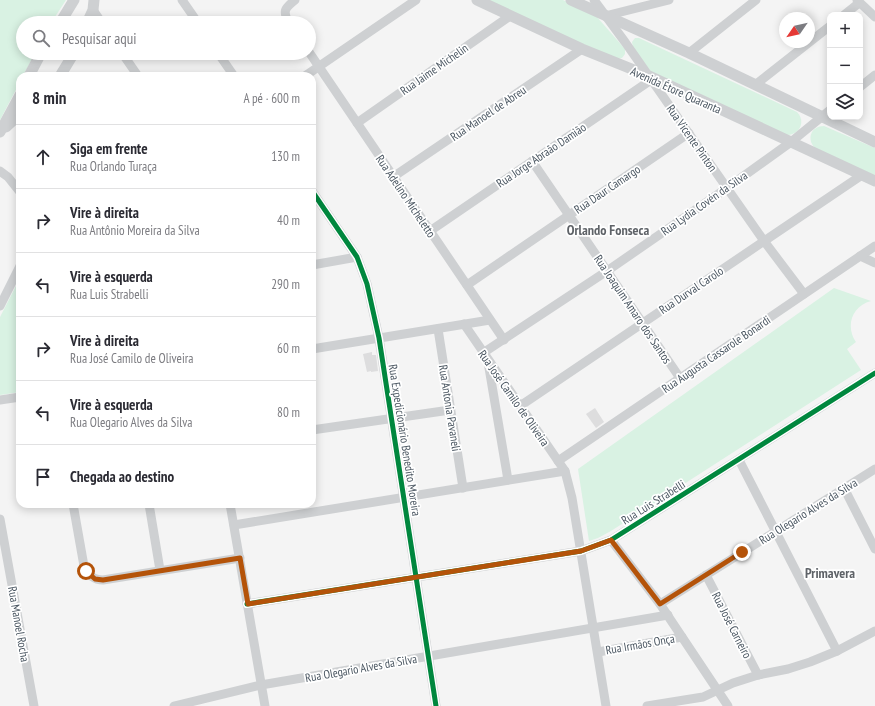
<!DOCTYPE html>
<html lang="pt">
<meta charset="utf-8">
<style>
:root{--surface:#fff;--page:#f7f7f7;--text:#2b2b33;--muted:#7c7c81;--line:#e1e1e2}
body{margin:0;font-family:"PT Sans Narrow",sans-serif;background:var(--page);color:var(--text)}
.controls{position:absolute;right:12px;top:12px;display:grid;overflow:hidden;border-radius:8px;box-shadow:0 2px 10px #0003}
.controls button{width:36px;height:36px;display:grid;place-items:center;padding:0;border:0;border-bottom:1px solid var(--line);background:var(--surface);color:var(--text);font:20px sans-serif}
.compass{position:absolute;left:779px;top:12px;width:36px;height:36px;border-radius:50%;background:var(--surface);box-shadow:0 2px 10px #0003;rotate:236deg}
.stop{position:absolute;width:12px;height:12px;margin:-9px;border:3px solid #b45309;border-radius:50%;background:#fff}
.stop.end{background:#b45309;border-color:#fff;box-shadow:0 1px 4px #0008}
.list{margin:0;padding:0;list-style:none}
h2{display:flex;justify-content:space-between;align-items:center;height:52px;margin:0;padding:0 16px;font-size:17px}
h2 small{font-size:13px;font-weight:400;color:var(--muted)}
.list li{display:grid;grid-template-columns:26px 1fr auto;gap:12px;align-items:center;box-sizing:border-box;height:64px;padding:0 16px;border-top:1px solid var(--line)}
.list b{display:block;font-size:15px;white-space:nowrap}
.list p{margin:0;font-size:13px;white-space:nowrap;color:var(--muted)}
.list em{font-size:13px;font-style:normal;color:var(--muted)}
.icon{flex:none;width:22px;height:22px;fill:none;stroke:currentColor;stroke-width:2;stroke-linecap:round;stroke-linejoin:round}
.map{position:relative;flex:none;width:875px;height:706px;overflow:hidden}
.search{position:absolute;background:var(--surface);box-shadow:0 2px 10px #0003;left:16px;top:16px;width:300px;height:44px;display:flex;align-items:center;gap:10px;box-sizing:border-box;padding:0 14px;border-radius:22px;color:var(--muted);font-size:15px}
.panel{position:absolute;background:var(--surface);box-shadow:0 2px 10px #0003;left:16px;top:72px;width:300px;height:436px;border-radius:12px}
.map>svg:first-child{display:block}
</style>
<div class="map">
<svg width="875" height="706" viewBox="0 0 875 706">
<rect width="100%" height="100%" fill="#f4f4f4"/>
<g fill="#d9f2e3">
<polygon points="0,0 66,0 51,23 23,23 23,53 35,53 23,76 20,76 20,82 0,120"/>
<polygon points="487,0 563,0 591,13 597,17 625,49 625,54 622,58 615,59"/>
<path d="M635 38H639L797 112C806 121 800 135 787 135L651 72 633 47 632 42Z"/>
<path d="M824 126 875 148V176L815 148C806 139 811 126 824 126Z"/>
<polygon points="20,278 20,392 0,395 0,317"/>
<path d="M834 288 871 301C852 306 845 326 856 342L847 349 861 370 611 531 598 538 589 541 578 469Z"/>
</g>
<g fill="#ddddde">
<polygon points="372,352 372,355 376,355 378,371 371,372 371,371 367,372 363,354"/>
<polygon points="595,408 604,422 596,428 586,414"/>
</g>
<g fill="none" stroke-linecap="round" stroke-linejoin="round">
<g stroke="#ced0d2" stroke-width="9">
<polyline points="182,0 198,23"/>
<polyline points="594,0 625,42 764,241 804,294"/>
<polyline points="857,0 875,17"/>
<polyline points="93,10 102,23"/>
<polyline points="844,15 859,3"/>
<polyline points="605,16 669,0"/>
<path d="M289 23C282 11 285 8 295 0"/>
<polyline points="309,52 504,340"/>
<polyline points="122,53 138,76"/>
<polyline points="218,53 234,76"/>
<polyline points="689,53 756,0"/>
<polyline points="305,76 416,0"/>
<polyline points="755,85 830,26"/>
<polyline points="860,87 875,75"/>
<polyline points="357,123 510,16"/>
<polyline points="532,161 680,378"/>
<polyline points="0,171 8,177 20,192"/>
<polyline points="393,177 582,49"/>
<polyline points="312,191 357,257 367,284 379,338 436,706"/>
<polyline points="430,231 651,80"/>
<polyline points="860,256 875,263"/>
<polyline points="312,265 357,257"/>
<polyline points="467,285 689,133"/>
<polyline points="0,306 20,266"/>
<polyline points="464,324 565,471 572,498 606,706"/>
<polyline points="438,329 463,488"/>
<polyline points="312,349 490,320"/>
<polyline points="483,353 607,271 727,188 791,142 830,110"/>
<polyline points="488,362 508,480"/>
<polyline points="0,400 20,397"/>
<polyline points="520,406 862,175"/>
<polyline points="312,430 450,410"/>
<polyline points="739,460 837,651"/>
<polyline points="558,461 875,246"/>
<polyline points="844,488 875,549"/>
<path d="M73 504 84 566C88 575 93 580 103 580L240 558"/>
<polyline points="149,504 160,570"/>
<polyline points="230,504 265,706"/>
<polyline points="0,519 34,706"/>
<polyline points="234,525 565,471"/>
<polyline points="611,540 660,604 728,706"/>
<polyline points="706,575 758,675"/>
<polyline points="247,604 581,551 611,540 875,373"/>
<polyline points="660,604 875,469"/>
<polyline points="598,652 682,637"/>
<polyline points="174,706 261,685 668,615"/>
<polyline points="647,706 703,697 733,683 758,675 788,669 810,662 837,651 875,631"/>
</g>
<g stroke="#ced0d2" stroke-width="11">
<polyline points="477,0 582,49 649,76 875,181"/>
<polyline points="571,0 689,53 875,142"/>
<polyline points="60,23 74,0"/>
<polyline points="87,23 93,10 94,0"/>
<polyline points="29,76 41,53"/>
<polyline points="60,76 74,53"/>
<polyline points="6,127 20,114"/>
<polyline points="0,132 20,95"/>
</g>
<defs>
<g id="cycleway">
<polyline points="312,191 357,257 367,284 379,338 436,706"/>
<polyline points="247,604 581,551 611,540 875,373"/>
</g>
</defs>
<use href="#cycleway" stroke="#fff" stroke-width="8"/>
<use href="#cycleway" stroke="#00873e" stroke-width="5"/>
</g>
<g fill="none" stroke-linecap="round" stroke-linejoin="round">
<polyline stroke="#b45309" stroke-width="5" points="86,571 95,579 103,580 240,558 248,604 581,551 611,540 660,604 742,552"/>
</g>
<g text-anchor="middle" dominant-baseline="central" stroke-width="3.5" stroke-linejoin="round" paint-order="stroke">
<g font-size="12" fill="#4a5661" stroke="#fff">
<text transform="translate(434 69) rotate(-35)">Rua Jaime Michelin</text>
<text transform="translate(676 90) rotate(24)">Avenida Étore Quaranta</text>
<text transform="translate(488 113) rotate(-34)">Rua Manoel de Abreu</text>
<text transform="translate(692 138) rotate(55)">Rua Vicente Pinton</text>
<text transform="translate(541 155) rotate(-34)">Rua Jorge Abraão Damião</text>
<text transform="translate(607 189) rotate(-34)">Rua Daur Camargo</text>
<text transform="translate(406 196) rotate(56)">Rua Adelino Micheletto</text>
<text transform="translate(704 203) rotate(-35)">Rua Lydia Covén da Silva</text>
<text transform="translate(691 290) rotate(-34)">Rua Durval Carolo</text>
<text transform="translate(633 309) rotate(56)">Rua Joaquim Amaro dos Santos</text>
<text transform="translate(716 354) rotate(-34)">Rua Augusta Cassarole Bonardi</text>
<text transform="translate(514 398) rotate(55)">Rua José Camilo de Oliveira</text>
<text transform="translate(450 408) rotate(81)">Rua Antonia Pavaneli</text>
<text transform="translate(405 440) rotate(81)">Rua Expedicionário Benedito Moreira</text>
<text transform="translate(653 502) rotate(-32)">Rua Luis Strabelli</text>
<text transform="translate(808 511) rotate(-32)">Rua Olegario Alves da Silva</text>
<text transform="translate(19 624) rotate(80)">Rua Manoel Rocha</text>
<text transform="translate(732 625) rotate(63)">Rua José Carneiro</text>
<text transform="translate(640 644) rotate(-10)">Rua Irmãos Onça</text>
<text transform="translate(361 668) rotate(-10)">Rua Olegario Alves da Silva</text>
</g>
<g font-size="14" font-weight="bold" fill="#5f6368" stroke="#fff">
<text x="608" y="230">Orlando Fonseca</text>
<text x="830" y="573">Primavera</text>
</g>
</g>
</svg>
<div class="controls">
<button>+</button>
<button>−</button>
<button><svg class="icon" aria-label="layers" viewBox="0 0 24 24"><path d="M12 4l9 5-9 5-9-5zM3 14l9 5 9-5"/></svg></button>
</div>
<svg class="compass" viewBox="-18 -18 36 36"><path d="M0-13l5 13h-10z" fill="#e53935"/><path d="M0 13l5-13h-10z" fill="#7c7c81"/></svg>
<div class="stop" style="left:86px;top:571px"></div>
<div class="stop end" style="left:742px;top:552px"></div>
<div class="search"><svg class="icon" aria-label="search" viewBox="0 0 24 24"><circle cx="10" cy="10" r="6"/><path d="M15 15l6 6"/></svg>Pesquisar aqui</div>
<section class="panel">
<h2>8 min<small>A pé · 600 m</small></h2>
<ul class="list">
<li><svg class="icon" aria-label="ahead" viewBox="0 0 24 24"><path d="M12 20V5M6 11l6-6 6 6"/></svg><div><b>Siga em frente</b><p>Rua Orlando Turaça</p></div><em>130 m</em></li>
<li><svg class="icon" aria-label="right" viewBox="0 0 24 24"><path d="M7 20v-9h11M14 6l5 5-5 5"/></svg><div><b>Vire à direita</b><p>Rua Antônio Moreira da Silva</p></div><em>40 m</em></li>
<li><svg class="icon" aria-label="left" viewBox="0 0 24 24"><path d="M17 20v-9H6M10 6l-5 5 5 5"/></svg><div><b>Vire à esquerda</b><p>Rua Luis Strabelli</p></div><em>290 m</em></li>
<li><svg class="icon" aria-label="right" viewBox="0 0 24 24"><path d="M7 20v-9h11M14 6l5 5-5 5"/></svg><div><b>Vire à direita</b><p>Rua José Camilo de Oliveira</p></div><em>60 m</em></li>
<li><svg class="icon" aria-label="left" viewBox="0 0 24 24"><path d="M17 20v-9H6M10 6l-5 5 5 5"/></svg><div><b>Vire à esquerda</b><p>Rua Olegario Alves da Silva</p></div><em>80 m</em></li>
<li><svg class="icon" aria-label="arrive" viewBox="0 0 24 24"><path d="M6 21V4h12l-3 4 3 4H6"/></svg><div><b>Chegada ao destino</b></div></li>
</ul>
</section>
</div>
